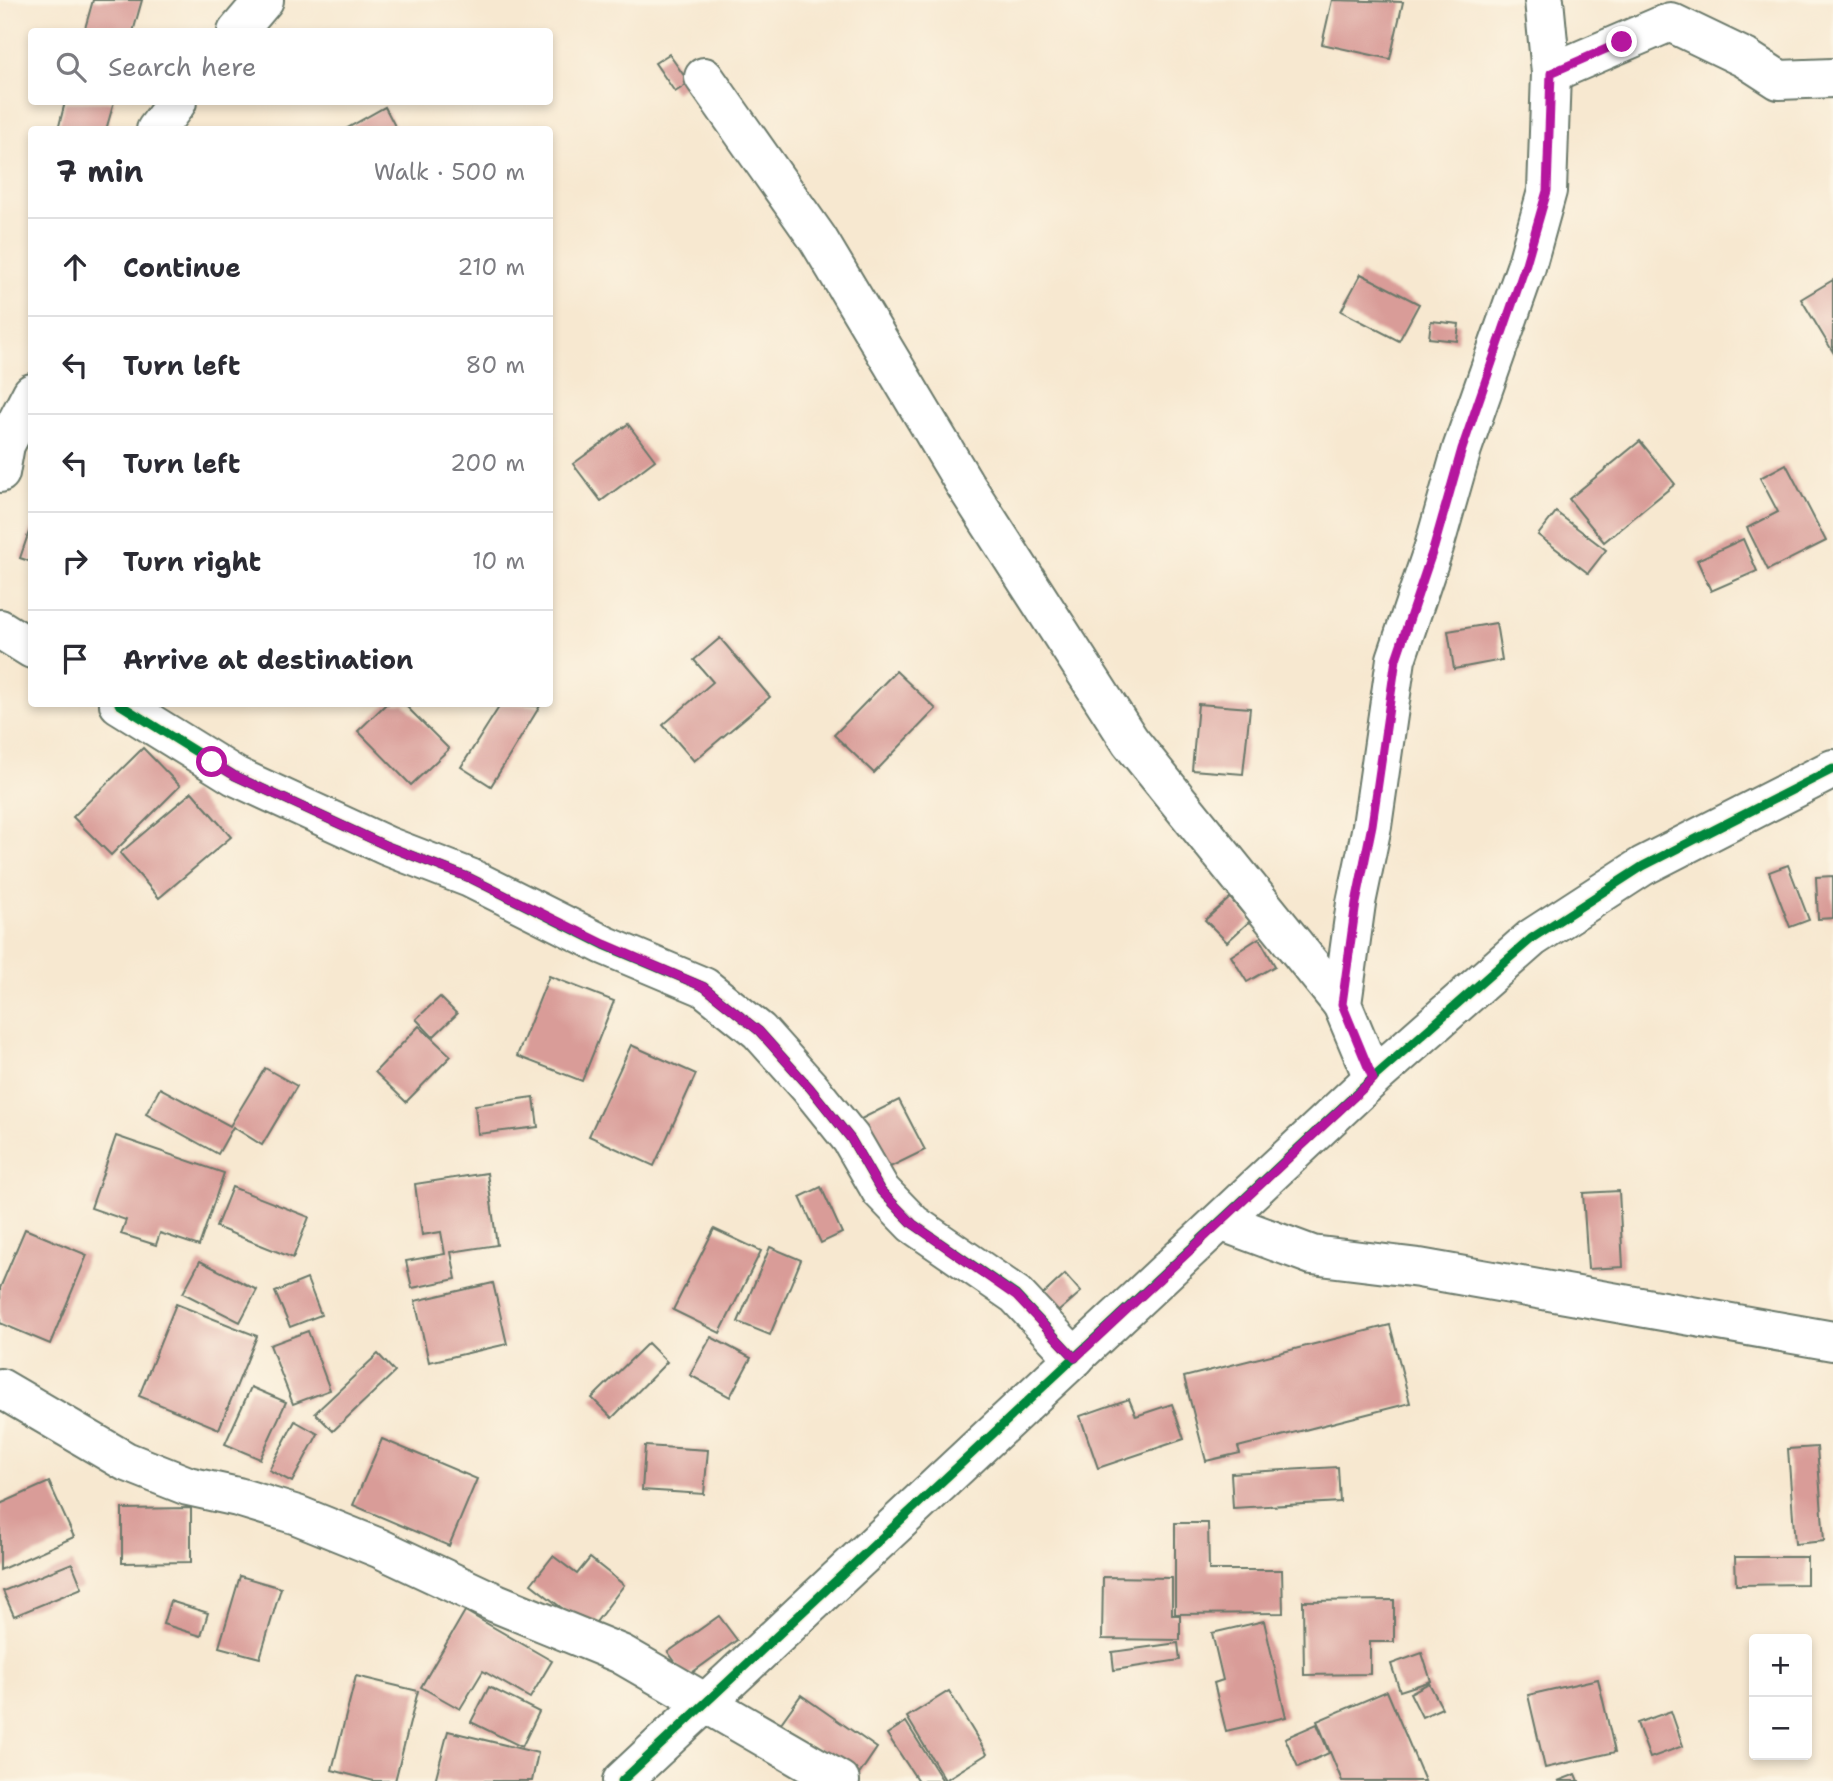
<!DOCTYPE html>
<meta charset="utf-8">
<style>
:root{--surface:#fff;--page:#f7f7f7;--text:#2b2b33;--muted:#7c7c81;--line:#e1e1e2}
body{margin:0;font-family:"Shantell Sans",sans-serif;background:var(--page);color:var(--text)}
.controls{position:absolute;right:21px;bottom:21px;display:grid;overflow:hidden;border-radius:7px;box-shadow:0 4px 10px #0003}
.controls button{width:63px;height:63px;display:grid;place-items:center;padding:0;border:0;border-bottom:2px solid var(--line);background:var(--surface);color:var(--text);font:35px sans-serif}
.stop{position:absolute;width:21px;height:21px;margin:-16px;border:5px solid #b5179e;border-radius:50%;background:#fff}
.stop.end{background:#b5179e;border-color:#fff;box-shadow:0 2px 7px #0008}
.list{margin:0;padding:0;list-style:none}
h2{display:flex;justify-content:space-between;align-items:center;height:91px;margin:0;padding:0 28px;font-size:30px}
h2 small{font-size:23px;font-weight:400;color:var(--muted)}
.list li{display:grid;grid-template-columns:46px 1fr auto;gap:21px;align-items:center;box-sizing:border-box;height:98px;padding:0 28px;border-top:2px solid var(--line)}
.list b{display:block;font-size:26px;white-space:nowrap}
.list em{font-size:23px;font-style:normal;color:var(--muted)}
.icon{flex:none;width:38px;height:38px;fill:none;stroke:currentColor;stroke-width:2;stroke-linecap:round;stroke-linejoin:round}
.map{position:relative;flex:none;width:1833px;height:1781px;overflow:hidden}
.search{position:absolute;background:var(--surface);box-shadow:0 4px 10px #0003;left:28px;top:28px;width:525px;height:77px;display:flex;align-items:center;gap:18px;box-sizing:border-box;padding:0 24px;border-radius:7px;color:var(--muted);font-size:26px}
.panel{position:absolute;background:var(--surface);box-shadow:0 4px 10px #0003;left:28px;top:126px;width:525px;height:581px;border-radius:7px}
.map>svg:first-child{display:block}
</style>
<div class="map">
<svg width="1833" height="1781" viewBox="0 0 1833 1781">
<rect width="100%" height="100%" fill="#fcf5e5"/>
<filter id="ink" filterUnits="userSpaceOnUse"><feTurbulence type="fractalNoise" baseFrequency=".0143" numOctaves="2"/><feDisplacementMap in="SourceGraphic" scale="14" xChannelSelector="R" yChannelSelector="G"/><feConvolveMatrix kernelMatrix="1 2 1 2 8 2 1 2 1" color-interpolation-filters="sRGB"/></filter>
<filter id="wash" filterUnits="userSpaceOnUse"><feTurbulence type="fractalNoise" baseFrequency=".00686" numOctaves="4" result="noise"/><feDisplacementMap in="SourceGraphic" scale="28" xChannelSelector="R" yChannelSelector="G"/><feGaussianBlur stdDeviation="1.57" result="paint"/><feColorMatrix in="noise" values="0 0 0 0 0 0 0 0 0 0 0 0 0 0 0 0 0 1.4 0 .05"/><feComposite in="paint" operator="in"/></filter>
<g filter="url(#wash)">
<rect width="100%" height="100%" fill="#f7e8d0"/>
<g id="blocks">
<g fill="#d99c98">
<polygon points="93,0 142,0 133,32 84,32"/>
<polygon points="1332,0 1403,2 1390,59 1322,44"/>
<polygon points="669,54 689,83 675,92 655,63"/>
<polygon points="65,102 114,102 106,130 58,130"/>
<polygon points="385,107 397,130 344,130"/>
<polygon points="1361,274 1419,304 1399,341 1341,311"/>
<polygon points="1833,280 1833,352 1801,299"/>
<polygon points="1431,321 1459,324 1457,341 1429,338"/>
<polygon points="628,424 655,460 601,501 573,464"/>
<polygon points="1640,441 1675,484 1604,542 1569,499"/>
<polygon points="1786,464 1826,541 1768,570 1747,528 1778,512 1760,478"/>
<polygon points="1556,512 1606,550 1588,573 1538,535"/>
<polygon points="32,523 32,562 20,558"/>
<polygon points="1743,539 1757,571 1711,591 1697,560"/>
<polygon points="1496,623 1502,660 1454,669 1448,631"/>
<polygon points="720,638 770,697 694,761 663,725 713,682 694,660"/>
<polygon points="896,671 936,709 874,773 834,735"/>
<polygon points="386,704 404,704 449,749 411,785 358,731"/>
<polygon points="501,704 540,706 491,786 461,767"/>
<polygon points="1198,704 1250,708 1243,774 1192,770"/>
<polygon points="143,748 180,786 111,855 73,817"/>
<polygon points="192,792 231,837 159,898 120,853"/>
<polygon points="1788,865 1809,920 1790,927 1769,872"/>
<polygon points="1833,876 1833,918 1818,919 1816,877"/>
<polygon points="1230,898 1250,921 1227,942 1205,920"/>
<polygon points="1259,938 1275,966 1247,982 1231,956"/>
<polygon points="549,976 614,1001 582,1081 517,1056"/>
<polygon points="440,997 457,1014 433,1037 416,1019"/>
<polygon points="419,1026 451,1056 406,1102 375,1072"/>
<polygon points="631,1045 696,1074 654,1166 589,1136"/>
<polygon points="265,1068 297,1086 262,1145 233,1127 218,1154 146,1114 160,1088 230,1126"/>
<polygon points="534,1097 538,1127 478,1134 475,1105"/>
<polygon points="899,1100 925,1150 884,1170 859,1120"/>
<polygon points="116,1136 224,1173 199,1246 160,1233 156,1245 121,1234 126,1220 91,1208"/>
<polygon points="487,1173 497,1245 451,1252 456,1279 412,1288 406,1261 445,1254 441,1232 422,1235 415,1184"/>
<polygon points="232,1187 309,1217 293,1258 216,1227"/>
<polygon points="821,1187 842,1233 821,1243 800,1197"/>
<polygon points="1619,1191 1623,1267 1588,1269 1583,1193"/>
<polygon points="25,1229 87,1255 50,1344 0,1323 0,1288"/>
<polygon points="714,1229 761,1251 720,1333 673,1310"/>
<polygon points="770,1247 801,1260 770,1335 738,1322"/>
<polygon points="200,1261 257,1290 240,1322 183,1293"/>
<polygon points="1065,1274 1081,1292 1052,1317 1037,1300"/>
<polygon points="307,1279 321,1315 290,1327 275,1292"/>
<polygon points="493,1283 507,1344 429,1362 415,1301"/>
<polygon points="176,1304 257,1336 219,1429 139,1396"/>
<polygon points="1390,1325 1410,1403 1238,1447 1240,1453 1206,1461 1184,1377"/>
<polygon points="308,1331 330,1390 293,1404 270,1345"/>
<polygon points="711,1337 751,1358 730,1397 690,1375"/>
<polygon points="648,1343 667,1362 612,1418 592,1398"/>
<polygon points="378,1354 395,1372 333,1431 315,1413"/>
<polygon points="251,1387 286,1402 260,1459 225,1444"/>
<polygon points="1129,1399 1136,1416 1172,1404 1184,1439 1098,1468 1080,1416"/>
<polygon points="295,1421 318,1434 292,1482 269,1470"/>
<polygon points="382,1439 477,1479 449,1546 353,1505"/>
<polygon points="645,1446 708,1450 704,1494 642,1490"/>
<polygon points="1817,1447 1824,1541 1795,1544 1788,1449"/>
<polygon points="1338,1467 1340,1502 1233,1508 1231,1473"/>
<polygon points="49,1482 74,1537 0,1570 0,1504"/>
<polygon points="191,1508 191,1562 122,1563 122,1509"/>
<polygon points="1175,1523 1208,1523 1209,1570 1282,1570 1283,1613 1175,1614"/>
<polygon points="553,1556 577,1574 590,1558 624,1585 590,1630 531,1584"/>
<polygon points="1735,1557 1807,1557 1807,1584 1736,1585"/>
<polygon points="72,1563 82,1588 14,1616 3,1591"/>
<polygon points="240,1576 281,1588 260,1658 219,1647"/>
<polygon points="1103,1577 1172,1578 1172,1615 1180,1615 1180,1640 1102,1639"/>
<polygon points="1394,1600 1394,1642 1370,1642 1370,1674 1304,1675 1303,1601"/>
<polygon points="170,1601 208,1613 201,1636 163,1624"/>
<polygon points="465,1611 552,1661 530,1698 483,1671 460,1709 421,1687"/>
<polygon points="719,1616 737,1640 686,1677 668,1652"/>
<polygon points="1264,1621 1286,1717 1226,1731 1214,1683 1223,1680 1212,1633"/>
<polygon points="1178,1643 1180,1660 1114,1670 1112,1652"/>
<polygon points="1422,1653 1431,1681 1400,1691 1391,1664"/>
<polygon points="356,1676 418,1691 395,1781 374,1781 332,1770"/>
<polygon points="1598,1679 1615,1752 1545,1768 1528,1695"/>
<polygon points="1429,1683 1442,1708 1422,1717 1410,1693"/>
<polygon points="489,1687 539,1712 522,1747 471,1722"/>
<polygon points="949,1691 987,1754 945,1780 907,1717"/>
<polygon points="1387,1691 1425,1781 1342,1781 1317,1721"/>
<polygon points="801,1695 877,1748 858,1776 781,1723"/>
<polygon points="1671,1711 1683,1746 1650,1758 1637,1723"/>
<polygon points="906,1722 943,1781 918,1781 887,1734"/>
<polygon points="1317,1724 1329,1753 1298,1767 1285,1738"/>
<polygon points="448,1731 538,1753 532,1781 435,1781"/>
<polygon points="1576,1774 1579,1781 1558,1781"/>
</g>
</g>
</g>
<g filter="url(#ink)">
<use href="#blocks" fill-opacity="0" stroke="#6b796b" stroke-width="2"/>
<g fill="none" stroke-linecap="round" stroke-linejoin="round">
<defs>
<g id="minor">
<polyline points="237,32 264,0"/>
<polyline points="1551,73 1670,22 1745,58 1779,80 1833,78"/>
<polyline points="704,77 818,239 964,483 1130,741 1342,1004"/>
<polyline points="156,130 177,102"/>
<polyline points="0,473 5,445 32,393"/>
<polyline points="0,629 32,649"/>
<polyline points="119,704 235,776 387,846 470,878 604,945 704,987 759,1031 810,1088 851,1139 881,1191 913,1224 1016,1295 1075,1358"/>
<polyline points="1373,1078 1342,1004 1356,903 1372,826 1396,659 1434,547 1462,449 1526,267 1547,191 1551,73 1544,0"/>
<polyline points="1223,1222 1312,1255 1419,1268 1833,1341"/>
<polyline points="0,1388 125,1461 188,1486 238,1497 297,1515 379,1548 496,1603 621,1654 840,1781"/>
<polyline points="622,1781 1373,1078 1532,938 1643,866 1833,769"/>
</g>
</defs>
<use href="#minor" stroke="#6b796b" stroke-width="42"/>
<use href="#minor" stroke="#fff" stroke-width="38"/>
<defs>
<g id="cycleway">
<polyline points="119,704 235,776 387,846 470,878 604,945 704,987 759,1031 810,1088 851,1139 881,1191 913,1224 1016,1295 1075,1358"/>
<polyline points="622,1781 1373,1078 1532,938 1643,866 1833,769"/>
</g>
</defs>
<use href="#cycleway" stroke="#fcf5e5" stroke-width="13"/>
<use href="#cycleway" stroke="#00873e" stroke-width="9"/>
</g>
</g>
<g fill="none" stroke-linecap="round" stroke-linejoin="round" filter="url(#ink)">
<polyline stroke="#b5179e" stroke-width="9" points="212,762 235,776 387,846 470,878 604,944 704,987 759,1031 810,1088 851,1139 881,1191 913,1224 1016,1296 1075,1358 1373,1079 1342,1004 1356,903 1372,825 1396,659 1434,547 1462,449 1525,267 1547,191 1551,73 1622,42"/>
</g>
</svg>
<div class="controls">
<button>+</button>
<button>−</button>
</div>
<div class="stop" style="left:212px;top:762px"></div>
<div class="stop end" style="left:1622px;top:42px"></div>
<div class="search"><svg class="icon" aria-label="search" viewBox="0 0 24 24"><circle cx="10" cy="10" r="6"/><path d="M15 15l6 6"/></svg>Search here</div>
<section class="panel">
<h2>7 min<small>Walk · 500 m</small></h2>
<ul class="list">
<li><svg class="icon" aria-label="ahead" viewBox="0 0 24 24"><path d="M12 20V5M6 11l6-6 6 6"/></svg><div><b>Continue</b></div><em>210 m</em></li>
<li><svg class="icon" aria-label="left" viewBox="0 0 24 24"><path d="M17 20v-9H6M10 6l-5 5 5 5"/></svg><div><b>Turn left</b></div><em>80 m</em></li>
<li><svg class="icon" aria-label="left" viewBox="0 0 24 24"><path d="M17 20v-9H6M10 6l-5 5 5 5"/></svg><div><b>Turn left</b></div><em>200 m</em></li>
<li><svg class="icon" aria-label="right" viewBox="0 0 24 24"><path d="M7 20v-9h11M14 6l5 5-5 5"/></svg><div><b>Turn right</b></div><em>10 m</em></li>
<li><svg class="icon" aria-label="arrive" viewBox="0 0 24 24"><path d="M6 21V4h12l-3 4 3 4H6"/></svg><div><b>Arrive at destination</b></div></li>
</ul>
</section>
</div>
